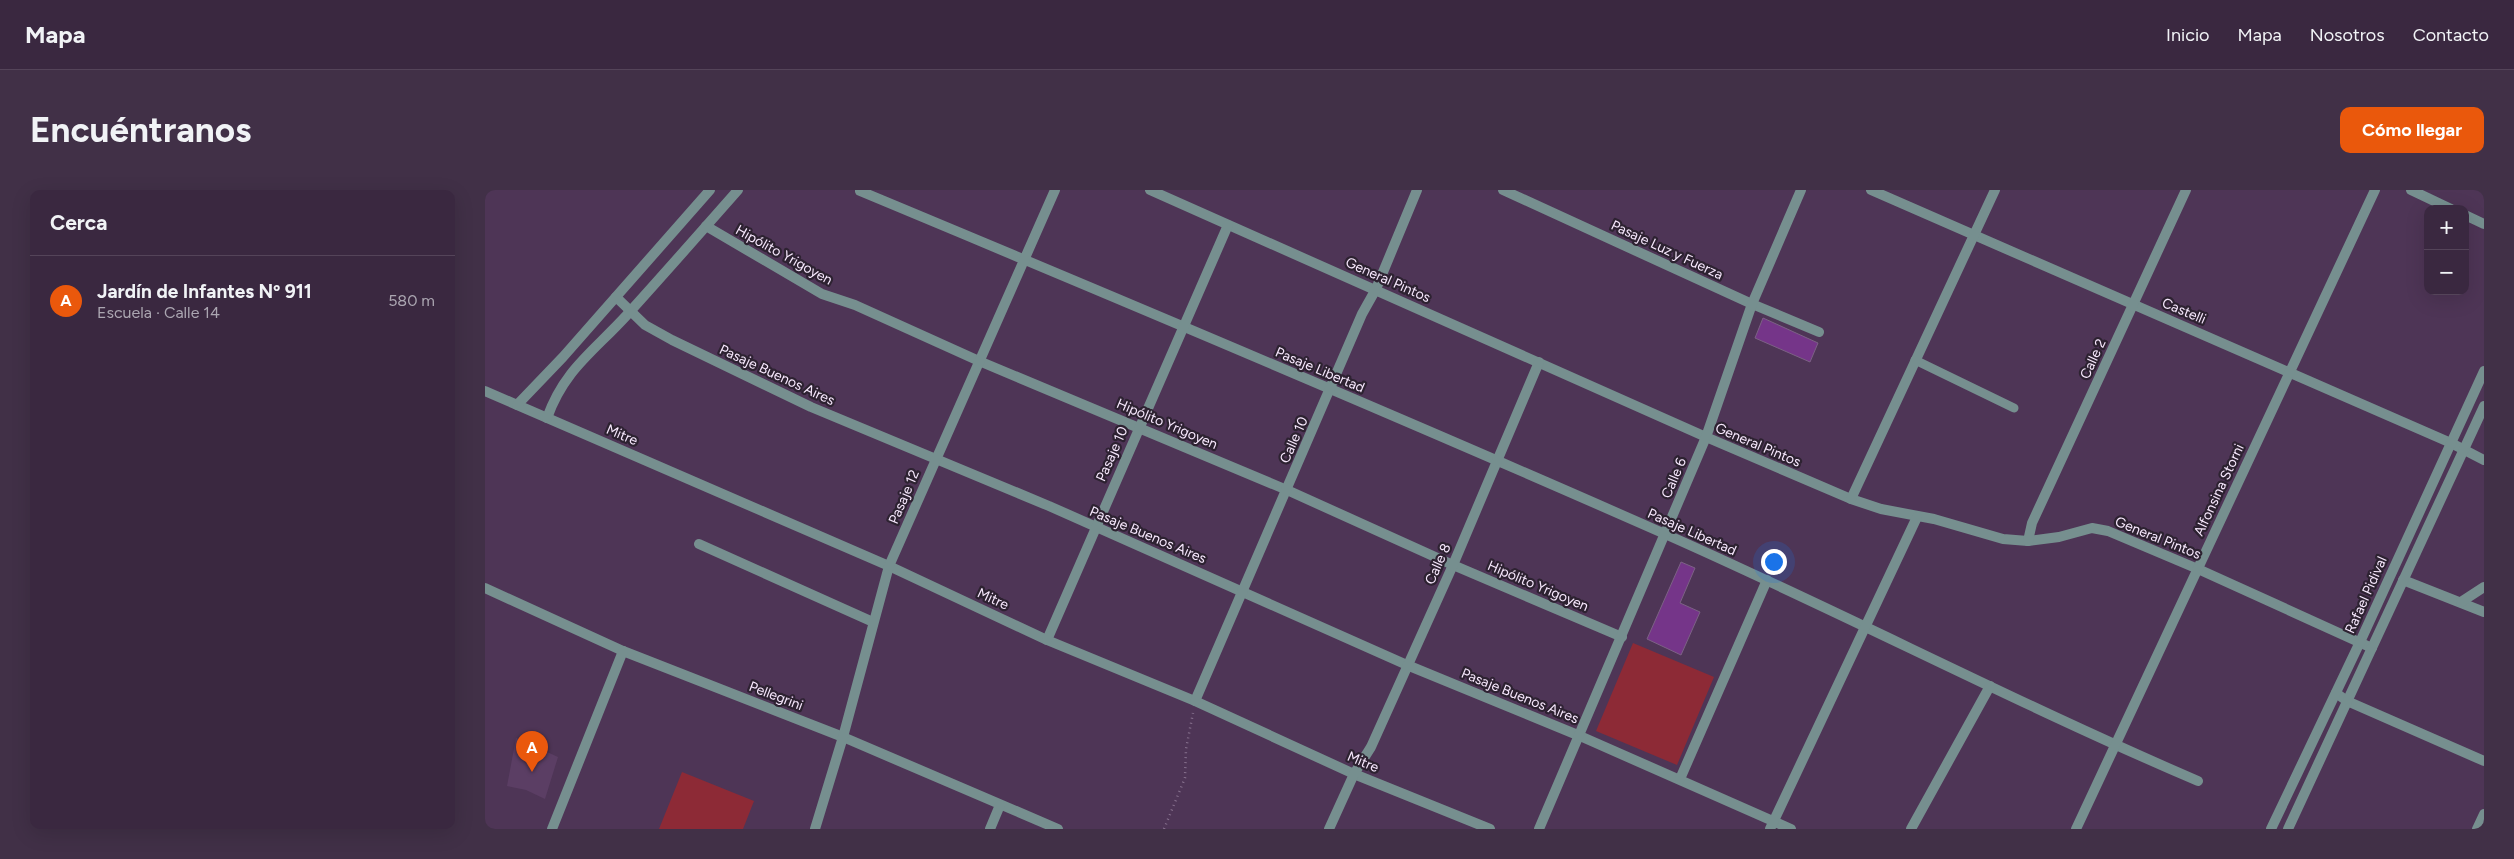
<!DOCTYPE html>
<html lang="es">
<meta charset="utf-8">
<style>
:root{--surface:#3a2840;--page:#413047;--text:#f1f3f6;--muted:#aba6b1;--line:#544459;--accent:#ea580c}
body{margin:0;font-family:Figtree,sans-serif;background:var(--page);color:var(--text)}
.controls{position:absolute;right:15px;top:15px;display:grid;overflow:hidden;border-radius:10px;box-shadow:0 5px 20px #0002}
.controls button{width:45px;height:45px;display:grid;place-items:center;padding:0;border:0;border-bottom:1px solid var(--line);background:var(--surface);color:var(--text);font:25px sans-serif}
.you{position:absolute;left:1288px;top:371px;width:18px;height:18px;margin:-12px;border:4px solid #fff;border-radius:50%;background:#1a73e8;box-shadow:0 0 0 8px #1a73e833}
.badge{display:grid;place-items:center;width:32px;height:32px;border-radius:50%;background:var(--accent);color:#fff;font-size:16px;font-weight:700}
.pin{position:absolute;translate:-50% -41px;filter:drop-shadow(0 1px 2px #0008)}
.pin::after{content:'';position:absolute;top:26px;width:18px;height:15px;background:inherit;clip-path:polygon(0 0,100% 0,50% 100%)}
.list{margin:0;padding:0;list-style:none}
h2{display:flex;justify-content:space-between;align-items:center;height:65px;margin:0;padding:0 20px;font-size:21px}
h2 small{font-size:16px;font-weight:400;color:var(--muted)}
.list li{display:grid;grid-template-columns:32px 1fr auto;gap:15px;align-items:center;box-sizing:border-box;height:90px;padding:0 20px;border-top:1px solid var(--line)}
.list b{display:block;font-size:19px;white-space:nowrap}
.list p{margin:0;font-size:16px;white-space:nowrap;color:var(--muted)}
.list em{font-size:16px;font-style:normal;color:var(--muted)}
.map{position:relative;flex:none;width:1999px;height:639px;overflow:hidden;border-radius:10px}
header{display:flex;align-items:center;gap:30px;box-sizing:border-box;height:70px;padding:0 25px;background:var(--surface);border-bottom:1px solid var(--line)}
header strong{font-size:24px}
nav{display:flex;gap:28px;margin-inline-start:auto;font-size:18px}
.intro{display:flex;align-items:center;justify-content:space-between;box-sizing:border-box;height:120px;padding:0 30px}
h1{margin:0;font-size:35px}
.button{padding:12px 22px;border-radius:10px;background:var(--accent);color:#fff;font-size:18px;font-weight:700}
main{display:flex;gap:30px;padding:0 30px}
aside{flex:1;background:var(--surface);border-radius:10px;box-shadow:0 5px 20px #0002}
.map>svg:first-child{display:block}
</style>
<header>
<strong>Mapa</strong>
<nav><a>Inicio</a><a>Mapa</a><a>Nosotros</a><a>Contacto</a></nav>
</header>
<div class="intro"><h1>Encuéntranos</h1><a class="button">Cómo llegar</a></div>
<main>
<aside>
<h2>Cerca<small></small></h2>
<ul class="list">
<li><span class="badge">A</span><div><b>Jardín de Infantes Nº 911</b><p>Escuela · Calle 14</p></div><em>580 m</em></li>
</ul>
</aside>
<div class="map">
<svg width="1999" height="639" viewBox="0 0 1999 639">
<rect width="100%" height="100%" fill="#4e3556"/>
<polygon fill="#5b3e64" points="31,548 73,567 60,609 41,600 22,596"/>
<g fill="#8d2a36">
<polygon points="1148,453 1229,487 1192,575 1111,541"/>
<polygon points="197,582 269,611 258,639 174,639"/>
</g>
<g fill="#753589" stroke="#7c6185">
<polygon points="1278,128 1333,153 1325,172 1270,148"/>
<polygon points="1196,372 1210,378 1195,413 1215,422 1196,465 1162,449"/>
</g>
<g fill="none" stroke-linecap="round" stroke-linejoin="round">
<polyline stroke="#87718e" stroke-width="2.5" stroke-dasharray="1 4" stroke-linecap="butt" points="679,639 700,588 701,559 708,523"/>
<polyline stroke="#768f8f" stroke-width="9" points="1430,170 1529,218"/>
<g stroke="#768f8f" stroke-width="10">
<polyline points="665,0 1221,247 1366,309 1396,319 1449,329 1518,349 1543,351 1574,347 1607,338 1623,341 1713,379 1887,458"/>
<polyline points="1018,0 1267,114 1334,142"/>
<polyline points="1386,0 1966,253 1999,270"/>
<polyline points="1926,0 1966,19"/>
<path d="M375 1C644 113 913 226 1180 344 1359 423 1533 514 1713 591"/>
<polyline points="1980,25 1999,34"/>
<polyline points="221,36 337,104 370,115 494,171 802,300 968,375 1137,447"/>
<polyline points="131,107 160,135 187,150 326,217 564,316 922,475 1095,546 1306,639"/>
<polyline points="0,201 404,376 562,450 710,511 869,584 1005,639"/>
<polyline points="32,215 78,167 225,0"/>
<path d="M62 228C79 180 108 162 141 126 179 84 216 42 253 0"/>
<polyline points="1366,309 1510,0"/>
<polyline points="1543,351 1547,333 1701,0"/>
<polyline points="214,354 388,432"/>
<polyline points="1918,390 1999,422"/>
<polyline points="0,398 138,461 358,547 573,639"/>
<polyline points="1976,412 1999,397"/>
<polyline points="562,450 743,35"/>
<polyline points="1851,503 1862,511 1999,571"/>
<polyline points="710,511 877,124 891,99 932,0"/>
<polyline points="1195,589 1282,390"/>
<polyline points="67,639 138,461"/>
<polyline points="330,639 358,547 404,376 570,0"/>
<polyline points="505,639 515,615"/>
<polyline points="844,639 869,584 886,557 968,375 1054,172"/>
<polyline points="1054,639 1221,247 1267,114 1316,0"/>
<polyline points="1285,639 1432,327"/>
<polyline points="1426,639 1505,496"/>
<polyline points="1591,639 1890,0"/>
<polyline points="1992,639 1999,624"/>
</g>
<g stroke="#768f8f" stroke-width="10">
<polyline points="1786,639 1875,452 1999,181"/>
<polyline points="1803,639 1999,216"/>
</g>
</g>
<g text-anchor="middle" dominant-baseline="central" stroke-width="4.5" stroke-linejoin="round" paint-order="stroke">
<g font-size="14" fill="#f8e9fe" stroke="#2d2231">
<text transform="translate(1182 60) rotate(25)">Pasaje Luz y Fuerza</text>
<text transform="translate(299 65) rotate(29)">Hipólito Yrigoyen</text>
<text transform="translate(903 90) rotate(24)">General Pintos</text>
<text transform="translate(1699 121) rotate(23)">Castelli</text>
<text transform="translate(1608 169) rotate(-65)">Calle 2</text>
<text transform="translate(835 180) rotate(23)">Pasaje Libertad</text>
<text transform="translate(292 185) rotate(25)">Pasaje Buenos Aires</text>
<text transform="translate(682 234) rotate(23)">Hipólito Yrigoyen</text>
<text transform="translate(137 245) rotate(23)">Mitre</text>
<text transform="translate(809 250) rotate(-66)">Calle 10</text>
<text transform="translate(1273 255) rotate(23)">General Pintos</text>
<text transform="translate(627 264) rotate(-66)">Pasaje 10</text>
<text transform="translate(1189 288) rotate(-67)">Calle 6</text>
<text transform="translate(1734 300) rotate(-65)">Alfonsina Storni</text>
<text transform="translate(419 307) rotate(-67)">Pasaje 12</text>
<text transform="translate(1207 342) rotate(24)">Pasaje Libertad</text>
<text transform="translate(663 345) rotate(23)">Pasaje Buenos Aires</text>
<text transform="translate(1673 348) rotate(22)">General Pintos</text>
<text transform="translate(953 374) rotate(-66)">Calle 8</text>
<text transform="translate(1053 396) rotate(23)">Hipólito Yrigoyen</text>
<text transform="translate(1881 405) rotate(-66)">Rafael Pidival</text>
<text transform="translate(508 409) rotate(25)">Mitre</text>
<text transform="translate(291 506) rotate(21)">Pellegrini</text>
<text transform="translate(1035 506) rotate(22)">Pasaje Buenos Aires</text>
<text transform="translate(878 572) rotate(23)">Mitre</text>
</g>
</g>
</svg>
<div class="controls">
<button>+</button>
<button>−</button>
</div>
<div class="you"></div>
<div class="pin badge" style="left:47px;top:582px">A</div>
</div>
</main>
